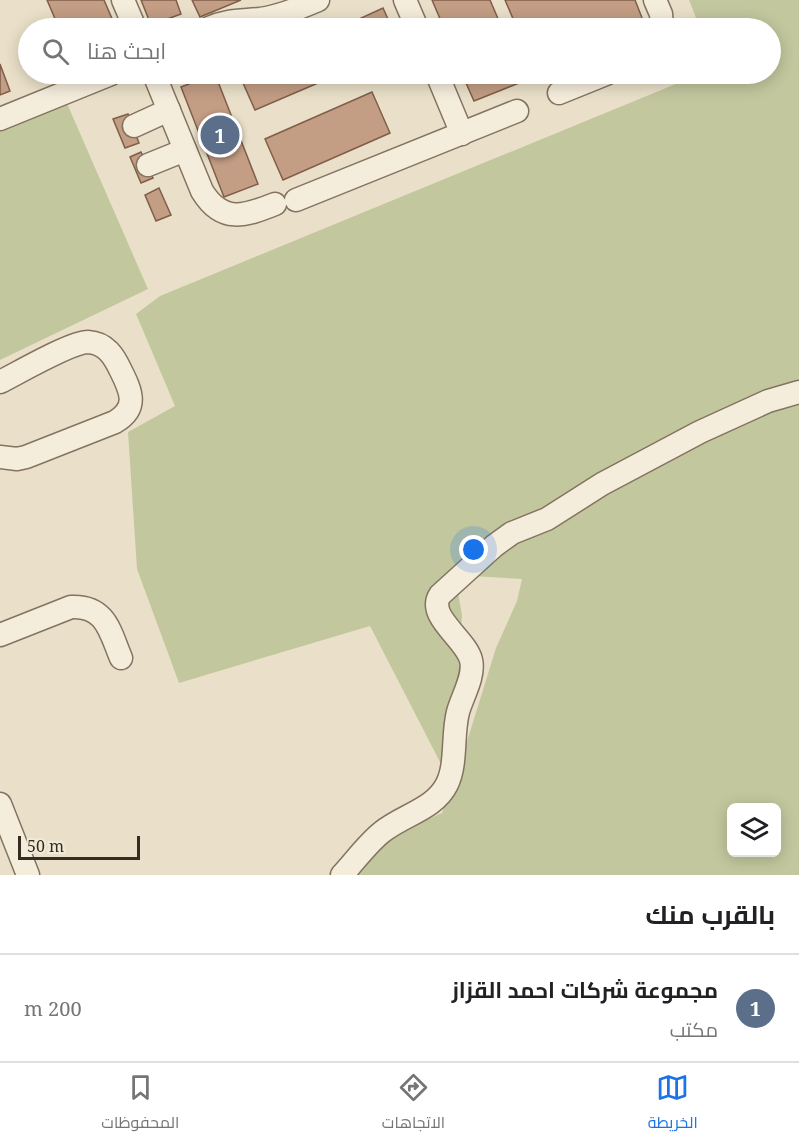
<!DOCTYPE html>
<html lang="ar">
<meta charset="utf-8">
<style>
:root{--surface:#fff;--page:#f6f6f6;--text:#202124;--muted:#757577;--line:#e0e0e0;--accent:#1a73e8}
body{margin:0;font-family:"Noto Serif",Cairo,serif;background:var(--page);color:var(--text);direction:rtl}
.controls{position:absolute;right:18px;bottom:18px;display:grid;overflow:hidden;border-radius:9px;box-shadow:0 3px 15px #0003}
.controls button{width:54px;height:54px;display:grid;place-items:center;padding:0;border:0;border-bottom:2px solid var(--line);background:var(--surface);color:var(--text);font:30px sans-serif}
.scale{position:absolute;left:18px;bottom:15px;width:122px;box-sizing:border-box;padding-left:6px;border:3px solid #362b22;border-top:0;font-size:16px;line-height:21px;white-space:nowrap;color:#362b22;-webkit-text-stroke:4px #f2ead8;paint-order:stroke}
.you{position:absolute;left:474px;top:550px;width:21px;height:21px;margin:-15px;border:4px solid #fff;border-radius:50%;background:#1a73e8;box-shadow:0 0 0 9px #1a73e833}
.badge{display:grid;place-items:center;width:39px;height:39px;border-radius:50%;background:var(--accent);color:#fff;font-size:20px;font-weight:700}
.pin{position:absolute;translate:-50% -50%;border:3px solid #fff;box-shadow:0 2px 6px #0006}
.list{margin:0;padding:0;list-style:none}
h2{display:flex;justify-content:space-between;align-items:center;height:78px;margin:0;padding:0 24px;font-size:26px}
h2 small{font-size:20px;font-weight:400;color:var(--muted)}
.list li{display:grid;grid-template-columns:39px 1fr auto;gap:18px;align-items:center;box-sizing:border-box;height:108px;padding:0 24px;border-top:2px solid var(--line)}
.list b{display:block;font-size:22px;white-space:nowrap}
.list p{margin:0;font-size:20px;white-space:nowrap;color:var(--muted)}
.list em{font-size:20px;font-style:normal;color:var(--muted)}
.icon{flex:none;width:33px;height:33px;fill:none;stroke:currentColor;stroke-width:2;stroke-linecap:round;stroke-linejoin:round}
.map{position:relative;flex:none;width:799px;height:875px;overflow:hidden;direction:ltr}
.search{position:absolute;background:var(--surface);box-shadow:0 3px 15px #0003;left:18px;right:18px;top:18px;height:66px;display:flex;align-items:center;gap:15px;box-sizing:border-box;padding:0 21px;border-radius:33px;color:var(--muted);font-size:22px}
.sheet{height:186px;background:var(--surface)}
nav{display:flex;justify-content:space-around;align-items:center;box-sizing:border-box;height:84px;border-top:2px solid var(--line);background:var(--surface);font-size:16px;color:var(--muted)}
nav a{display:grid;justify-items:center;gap:3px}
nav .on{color:var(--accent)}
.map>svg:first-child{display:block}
</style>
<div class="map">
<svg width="799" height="875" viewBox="0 0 799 875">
<rect width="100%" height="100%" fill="#eae0c9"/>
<g fill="#c2c79e" fill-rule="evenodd">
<path d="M689 0H799V875H346L371 844 442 813 460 764 496 648 517 601 522 579 473 576 456 582 462 615 459 675 449 752 441 764 370 626 179 683 137 569 128 432 175 406 136 314 160 296 700 74H770V28H700ZM732 808H776V852H732Z"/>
<polygon points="65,99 148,289 0,360 0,129"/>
</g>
<g fill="#c39d84" stroke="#805e49" stroke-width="1.5">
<polygon points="47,0 104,0 116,28 59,28"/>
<polygon points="141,0 176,0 181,14 151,25"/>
<polygon points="192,0 241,0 200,17"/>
<polygon points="432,0 490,0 502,28 444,28"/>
<polygon points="505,0 635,0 646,28 517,28"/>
<polygon points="383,8 392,28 366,28 361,18"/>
<polygon points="0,64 10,91 0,95"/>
<polygon points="215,74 258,184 224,197 181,87"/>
<polygon points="239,74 339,74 255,110"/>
<polygon points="462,74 521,74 524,81 474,101"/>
<polygon points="372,92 390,133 283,180 265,139"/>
<polygon points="128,114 139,143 125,148 113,119"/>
<polygon points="141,152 153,178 141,183 130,157"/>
<polygon points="159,188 171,215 156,221 145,195"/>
</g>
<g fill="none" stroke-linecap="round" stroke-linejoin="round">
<defs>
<g id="minor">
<polyline points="123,0 135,28"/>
<polyline points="405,0 417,28"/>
<polyline points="655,0 661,14 662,28"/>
<path d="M209 28C226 20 241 21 260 19 281 16 299 8 318 0"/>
<path d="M154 74 202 191C222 224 245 216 275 204"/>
<polyline points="437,74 462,134"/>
<polyline points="559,93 606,74"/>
<polyline points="0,119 111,74"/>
<polyline points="134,126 169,110"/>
<polyline points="148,165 185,150"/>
<polyline points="296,200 517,111"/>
<path d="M0 382C18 373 71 342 88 342 106 343 114 356 121 371 131 391 139 408 115 422L26 457 17 459 0 457"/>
<path d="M0 635 71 607C106 605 110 632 121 658"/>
<polyline points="0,804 28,875"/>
<path d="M342 875C355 861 367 844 382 832 403 815 435 809 447 784 457 764 452 735 458 712 462 697 475 676 471 660 466 639 426 616 440 595L494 546 512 533 547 519 602 484 700 432 768 401 799 392"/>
</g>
</defs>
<use href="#minor" stroke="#847360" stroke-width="25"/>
<use href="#minor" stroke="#f5eddc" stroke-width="22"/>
</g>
</svg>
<div class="controls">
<button><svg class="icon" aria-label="layers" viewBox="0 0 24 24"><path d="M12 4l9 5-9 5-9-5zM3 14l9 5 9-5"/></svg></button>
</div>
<div class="scale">50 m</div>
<div class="you"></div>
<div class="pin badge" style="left:220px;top:135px;background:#5c6f8a">1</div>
<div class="search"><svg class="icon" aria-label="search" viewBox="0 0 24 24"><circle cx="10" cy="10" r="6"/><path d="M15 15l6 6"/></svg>ابحث هنا</div>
</div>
<section class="sheet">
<h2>بالقرب منك<small></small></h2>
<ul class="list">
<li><span class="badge" style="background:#5c6f8a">1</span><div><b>مجموعة شركات احمد القزاز</b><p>مكتب</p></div><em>200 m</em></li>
</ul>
</section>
<nav>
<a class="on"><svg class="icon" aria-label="map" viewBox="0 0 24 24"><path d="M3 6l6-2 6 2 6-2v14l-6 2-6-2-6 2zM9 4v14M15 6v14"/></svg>الخريطة</a>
<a><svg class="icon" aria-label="directions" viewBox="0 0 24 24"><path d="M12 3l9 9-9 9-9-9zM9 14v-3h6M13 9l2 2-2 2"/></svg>الاتجاهات</a>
<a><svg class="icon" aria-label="saved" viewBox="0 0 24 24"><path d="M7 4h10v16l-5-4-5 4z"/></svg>المحفوظات</a>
</nav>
